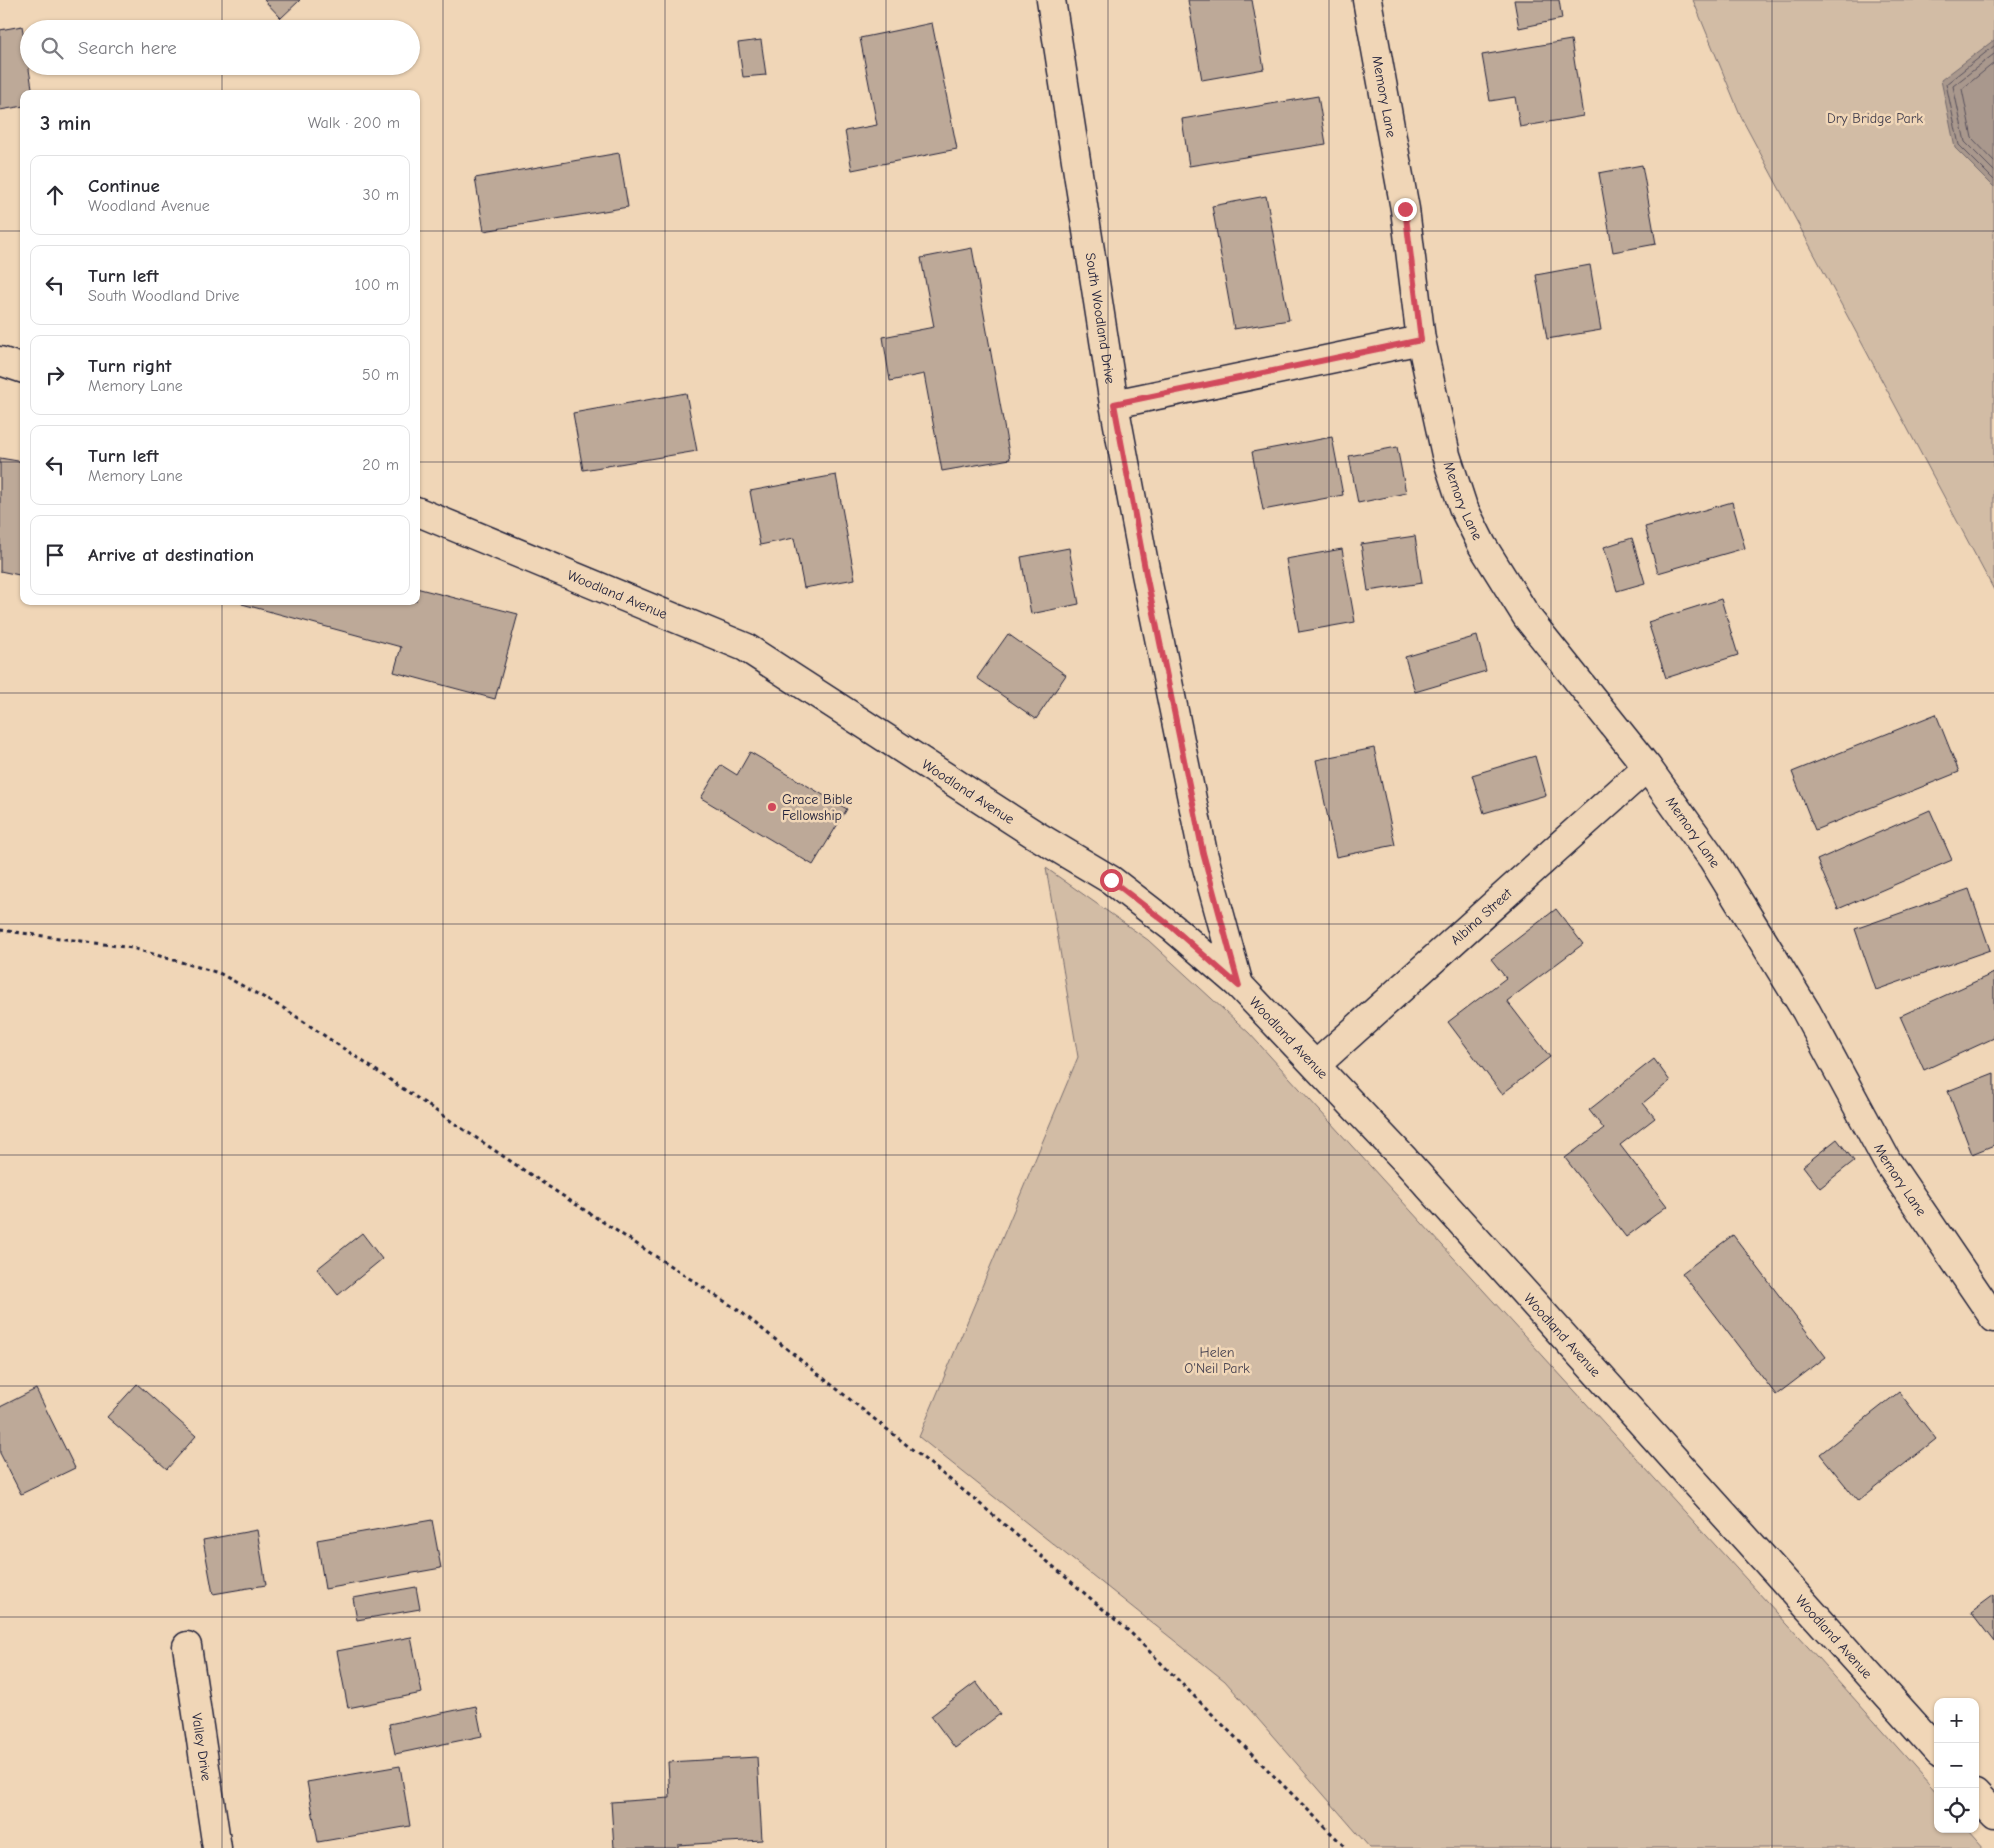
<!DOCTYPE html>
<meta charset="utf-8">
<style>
:root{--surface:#fff;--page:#f2f2f3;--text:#2b2b33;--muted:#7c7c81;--line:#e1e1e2}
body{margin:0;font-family:"Comic Neue",sans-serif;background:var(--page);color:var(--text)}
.controls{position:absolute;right:15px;bottom:15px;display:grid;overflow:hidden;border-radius:10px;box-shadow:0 1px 4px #0004}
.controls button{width:45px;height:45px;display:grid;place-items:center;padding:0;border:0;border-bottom:1px solid var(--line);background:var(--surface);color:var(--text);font:25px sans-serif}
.stop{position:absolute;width:15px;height:15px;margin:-11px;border:4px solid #d1495b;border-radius:50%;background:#fff}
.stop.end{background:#d1495b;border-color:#fff;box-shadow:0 1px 5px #0008}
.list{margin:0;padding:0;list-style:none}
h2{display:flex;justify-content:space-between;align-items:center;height:65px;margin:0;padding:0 20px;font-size:21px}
h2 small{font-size:16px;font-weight:400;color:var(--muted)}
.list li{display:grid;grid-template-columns:32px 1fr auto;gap:15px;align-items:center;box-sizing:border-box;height:80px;margin:0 10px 10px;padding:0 10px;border:1px solid var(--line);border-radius:10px}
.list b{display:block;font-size:19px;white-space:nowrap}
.list p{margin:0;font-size:16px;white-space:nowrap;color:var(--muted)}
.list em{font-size:16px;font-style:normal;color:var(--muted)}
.icon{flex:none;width:28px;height:28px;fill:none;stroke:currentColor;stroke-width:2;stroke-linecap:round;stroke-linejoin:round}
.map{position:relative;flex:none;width:1994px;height:1848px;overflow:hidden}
.search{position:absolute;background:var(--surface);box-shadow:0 1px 4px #0004;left:20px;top:20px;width:400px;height:55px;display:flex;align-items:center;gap:12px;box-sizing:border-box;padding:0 18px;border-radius:28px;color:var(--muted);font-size:19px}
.panel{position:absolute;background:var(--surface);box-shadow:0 1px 4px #0004;left:20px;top:90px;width:400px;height:515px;border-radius:10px}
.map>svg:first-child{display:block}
</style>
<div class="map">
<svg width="1994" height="1848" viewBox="0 0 1994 1848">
<rect width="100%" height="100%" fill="#f0d6b7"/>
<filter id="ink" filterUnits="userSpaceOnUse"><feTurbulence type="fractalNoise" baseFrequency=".02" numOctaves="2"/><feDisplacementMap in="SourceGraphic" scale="10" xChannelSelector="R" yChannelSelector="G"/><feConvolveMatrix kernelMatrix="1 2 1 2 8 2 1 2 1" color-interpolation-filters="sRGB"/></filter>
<g filter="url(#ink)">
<g fill="#d2bca5" stroke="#7a6f70">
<polygon points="1693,0 1994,0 1994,590 1742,119"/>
<polygon points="1046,868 1148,940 1249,1033 1818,1658 1938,1793 1938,1829 1969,1829 1986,1848 1370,1848 1225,1681 919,1437 1078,1057"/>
</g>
<polygon fill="#a9988d" stroke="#73696c" points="1994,40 1994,187 1955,148 1941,80"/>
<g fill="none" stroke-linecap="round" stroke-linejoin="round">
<g stroke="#58515c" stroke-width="1">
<polyline points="1994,46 1946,84 1959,145 1994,180"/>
<polyline points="1994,54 1953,86 1965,142 1994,171"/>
<polyline points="1994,63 1962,89 1972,138 1994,161"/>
</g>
</g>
<g fill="#bda998" stroke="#22223b">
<polygon points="264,0 300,0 281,18"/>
<polygon points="1188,0 1252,0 1264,69 1202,80"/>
<polygon points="1514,0 1559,0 1562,19 1519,28"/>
<polygon points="932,23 957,149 852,170 845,131 877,125 860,38"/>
<polygon points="22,26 33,94 24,94 24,106 0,110 0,30"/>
<polygon points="761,40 766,75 743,77 738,43"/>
<polygon points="1571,40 1583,116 1520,127 1515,97 1490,101 1482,55"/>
<polygon points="1318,96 1326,144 1189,166 1182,119"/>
<polygon points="619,153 628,207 484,231 475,178"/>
<polygon points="1642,165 1656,244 1613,252 1599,173"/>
<polygon points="1266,196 1289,320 1234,329 1212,206"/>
<polygon points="972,248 1010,459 942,471 924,374 890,381 883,337 934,327 921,258"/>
<polygon points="1590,265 1601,330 1547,339 1536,275"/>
<polygon points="686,393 697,451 583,470 573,413"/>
<polygon points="1332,437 1343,495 1263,510 1252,452"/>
<polygon points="1397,447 1406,493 1358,503 1349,456"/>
<polygon points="0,458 24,462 24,576 0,571"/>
<polygon points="836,475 855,579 804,588 794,538 760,545 750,491"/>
<polygon points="1732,502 1745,548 1658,573 1645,527"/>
<polygon points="1415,536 1422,583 1368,591 1361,544"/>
<polygon points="1632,538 1645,583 1617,591 1604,547"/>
<polygon points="1069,548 1079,604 1031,614 1021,557"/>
<polygon points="1342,549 1355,622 1299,632 1286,559"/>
<polygon points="416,588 518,614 495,699 394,672 401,647 242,604 242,601 416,601"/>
<polygon points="1721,599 1738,655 1666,678 1648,622"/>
<polygon points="1008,634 1066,675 1036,719 977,678"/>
<polygon points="1477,636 1486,671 1415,692 1405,657"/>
<polygon points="1936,714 1959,772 1815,830 1792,772"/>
<polygon points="1374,748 1395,845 1336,857 1316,760"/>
<polygon points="750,752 847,809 813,865 701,798 721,765 737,775"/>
<polygon points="1535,756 1546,795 1484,813 1472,775"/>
<polygon points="1930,810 1952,860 1838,909 1817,860"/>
<polygon points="1969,889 1990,950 1876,990 1855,929"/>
<polygon points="1556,909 1583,944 1507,1001 1550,1057 1502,1094 1448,1022 1506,978 1491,959"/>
<polygon points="1994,973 1994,1038 1924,1070 1900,1016"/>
<polygon points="1654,1059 1670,1081 1643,1103 1655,1118 1620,1145 1667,1206 1626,1237 1565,1158 1604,1129 1589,1110"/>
<polygon points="1994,1073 1994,1145 1972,1154 1948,1091"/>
<polygon points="1837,1139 1854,1161 1820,1188 1803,1166"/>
<polygon points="362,1233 382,1259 338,1295 317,1269"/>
<polygon points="1733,1235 1826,1357 1776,1395 1682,1273"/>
<polygon points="137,1384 196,1436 167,1469 107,1417"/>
<polygon points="36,1389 75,1468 21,1494 0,1453 0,1407"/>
<polygon points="1899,1392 1936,1439 1858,1501 1820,1454"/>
<polygon points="432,1520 441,1568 325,1589 317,1540"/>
<polygon points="257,1530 266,1585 213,1594 203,1540"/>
<polygon points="416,1587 420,1609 357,1620 353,1598"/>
<polygon points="1994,1595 1994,1642 1971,1612"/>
<polygon points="411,1637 422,1693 348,1708 337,1651"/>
<polygon points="976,1682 1000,1714 955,1748 931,1716"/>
<polygon points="476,1706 482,1736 395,1754 389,1724"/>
<polygon points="757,1757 762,1840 678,1845 678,1848 614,1848 611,1802 670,1798 668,1762"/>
<polygon points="400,1766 410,1826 318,1842 307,1782"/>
</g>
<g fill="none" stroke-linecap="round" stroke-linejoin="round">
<defs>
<g id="minor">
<path id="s1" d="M1051 0 1114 404 1146 574 1203 853 1239 985"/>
<path id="s2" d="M1367 0 1405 209 1421 340 1446 455 1463 507 1482 545 1527 617 1647 767 1712 858 1806 1011 1887 1161 1994 1318"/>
<polyline points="0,361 24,369"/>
<polyline points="1114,404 1421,340"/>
<path id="s3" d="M416 511 745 647 1034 834 1111 880 1173 928 1239 985 1405 1160 1938 1752"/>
<path id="s4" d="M1316 1065 1647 767"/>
<path id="s5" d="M187 1646 217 1848"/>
<polyline points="1975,1794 1994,1814"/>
</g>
</defs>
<use href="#minor" stroke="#22223b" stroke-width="31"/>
<polyline stroke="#22223b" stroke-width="3" stroke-dasharray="4 4" stroke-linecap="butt" points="0,930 132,948 219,973 285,1009 537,1179 741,1312 979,1503 1131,1633 1346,1848"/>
<use href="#minor" stroke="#f0d6b7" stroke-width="28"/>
</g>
</g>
<g fill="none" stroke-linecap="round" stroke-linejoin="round" filter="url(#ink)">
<polyline stroke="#d1495b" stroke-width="6" points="1111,880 1173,928 1239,986 1203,853 1146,574 1114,404 1421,340 1405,209"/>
</g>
<path fill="none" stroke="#22223b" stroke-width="1" stroke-opacity="0.55" d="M222 0V29M443 0V1848M665 0V1848M886 0V1848M1108 0V1848M1329 0V1848M1551 0V1848M1772 0V1848M222 66V94M0 231H24M416 231H1994M0 462H24M416 462H1994M222 601V1848M0 693H1994M0 924H1994M0 1155H1994M0 1386H1994M0 1617H1994"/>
<circle fill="#d1495b" stroke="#f0d6b7" stroke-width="2" cx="772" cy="807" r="5"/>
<g text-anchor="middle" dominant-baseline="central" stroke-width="5" stroke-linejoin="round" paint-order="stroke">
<g font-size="14" fill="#22223b" stroke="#f0d6b7">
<text stroke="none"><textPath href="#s2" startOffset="98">Memory Lane</textPath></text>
<text stroke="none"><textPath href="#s1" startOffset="322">South Woodland Drive</textPath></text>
<text stroke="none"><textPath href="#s2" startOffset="511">Memory Lane</textPath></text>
<text stroke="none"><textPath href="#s3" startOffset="218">Woodland Avenue</textPath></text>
<text stroke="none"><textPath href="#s3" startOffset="622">Woodland Avenue</textPath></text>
<text stroke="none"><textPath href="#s2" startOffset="916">Memory Lane</textPath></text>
<text stroke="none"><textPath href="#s4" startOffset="222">Albina Street</textPath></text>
<text stroke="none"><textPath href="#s3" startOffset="1028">Woodland Avenue</textPath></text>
<text stroke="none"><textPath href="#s2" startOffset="1321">Memory Lane</textPath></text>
<text stroke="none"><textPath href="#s3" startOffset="1432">Woodland Avenue</textPath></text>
<text stroke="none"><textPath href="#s3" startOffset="1838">Woodland Avenue</textPath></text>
<text stroke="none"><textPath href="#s5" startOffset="102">Valley Drive</textPath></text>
</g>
<g font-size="14" fill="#454150" stroke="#f0d6b7">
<text x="1875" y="118">Dry Bridge Park</text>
<text x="1217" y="1352">Helen<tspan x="1217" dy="16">O'Neil Park</tspan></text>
</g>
<g font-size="14" fill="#22223b" stroke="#f0d6b7" text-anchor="start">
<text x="782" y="799">Grace Bible<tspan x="782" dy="16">Fellowship</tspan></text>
</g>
</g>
</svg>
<div class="controls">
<button>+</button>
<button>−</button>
<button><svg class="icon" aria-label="locate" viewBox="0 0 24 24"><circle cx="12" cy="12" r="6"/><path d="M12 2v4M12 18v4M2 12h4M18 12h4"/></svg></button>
</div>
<div class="stop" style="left:1111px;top:880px"></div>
<div class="stop end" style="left:1405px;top:209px"></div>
<div class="search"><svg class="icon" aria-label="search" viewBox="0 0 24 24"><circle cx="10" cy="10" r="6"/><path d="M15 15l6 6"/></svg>Search here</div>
<section class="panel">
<h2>3 min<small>Walk · 200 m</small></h2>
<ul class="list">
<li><svg class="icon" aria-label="ahead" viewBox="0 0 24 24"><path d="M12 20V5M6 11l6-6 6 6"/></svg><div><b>Continue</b><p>Woodland Avenue</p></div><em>30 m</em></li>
<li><svg class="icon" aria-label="left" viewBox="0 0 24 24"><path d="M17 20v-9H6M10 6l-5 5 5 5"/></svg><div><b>Turn left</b><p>South Woodland Drive</p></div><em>100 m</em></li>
<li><svg class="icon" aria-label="right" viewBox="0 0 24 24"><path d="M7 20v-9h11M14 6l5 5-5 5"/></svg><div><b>Turn right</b><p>Memory Lane</p></div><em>50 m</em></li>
<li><svg class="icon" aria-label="left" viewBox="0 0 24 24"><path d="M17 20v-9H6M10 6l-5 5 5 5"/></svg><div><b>Turn left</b><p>Memory Lane</p></div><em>20 m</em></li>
<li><svg class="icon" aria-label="arrive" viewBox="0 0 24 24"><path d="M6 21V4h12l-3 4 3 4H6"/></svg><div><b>Arrive at destination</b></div></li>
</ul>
</section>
</div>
